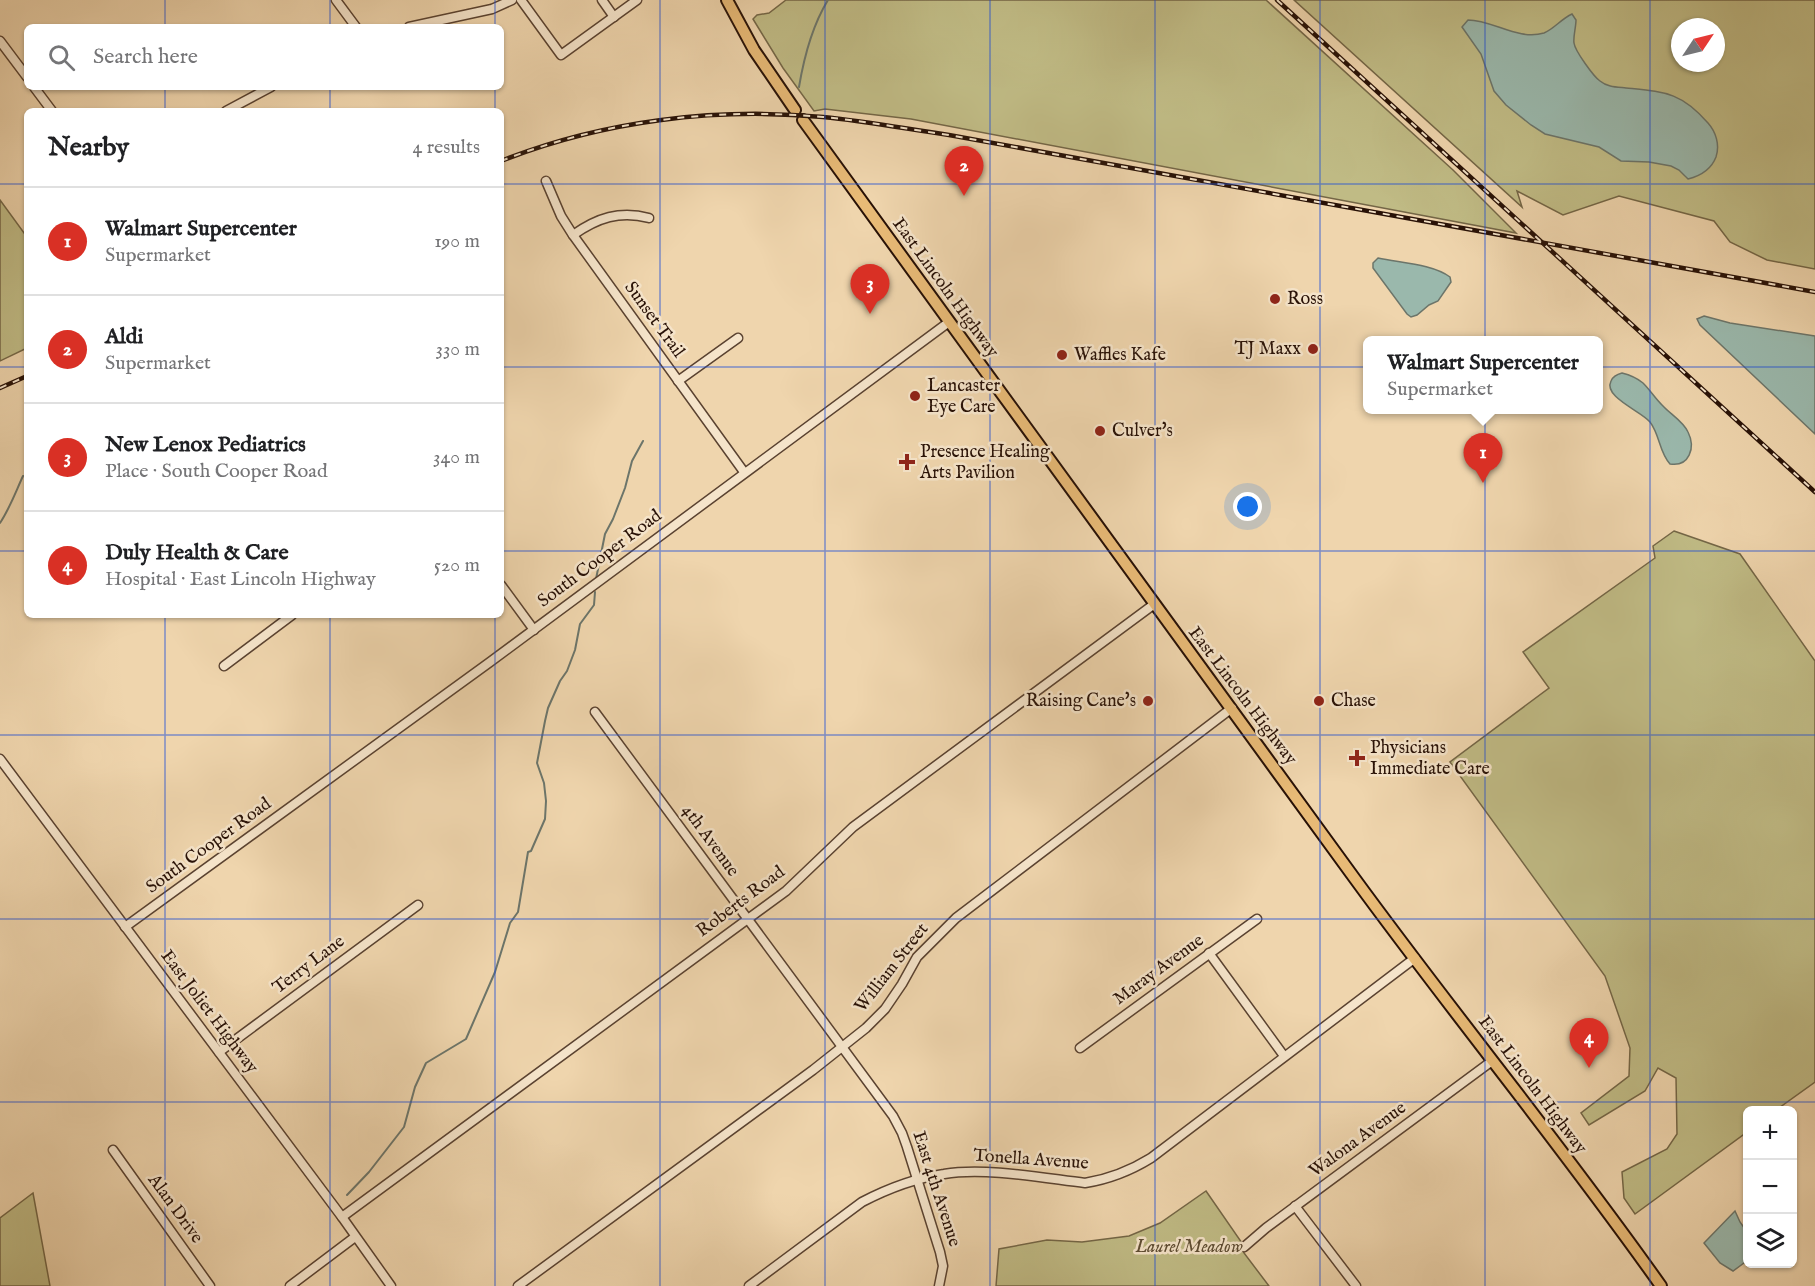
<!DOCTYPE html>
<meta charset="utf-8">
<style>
:root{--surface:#fff;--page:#f2f2f2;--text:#202124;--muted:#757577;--line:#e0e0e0;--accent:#d93025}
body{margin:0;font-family:"IM FELL English",serif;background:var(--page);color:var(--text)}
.controls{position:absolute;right:18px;bottom:18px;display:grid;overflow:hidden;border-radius:9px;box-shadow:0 2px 4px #0004}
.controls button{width:54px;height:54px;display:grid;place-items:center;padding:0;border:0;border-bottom:2px solid var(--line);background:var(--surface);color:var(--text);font:30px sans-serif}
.compass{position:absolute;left:1671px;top:18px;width:54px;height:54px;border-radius:50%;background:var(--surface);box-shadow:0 2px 4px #0004;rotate:55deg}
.you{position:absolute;left:1248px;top:507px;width:21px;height:21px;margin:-15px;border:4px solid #fff;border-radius:50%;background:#1a73e8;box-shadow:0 0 0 9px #1a73e833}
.badge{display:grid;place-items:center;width:39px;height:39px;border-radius:50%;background:var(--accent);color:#fff;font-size:20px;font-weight:700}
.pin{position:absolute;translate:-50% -50px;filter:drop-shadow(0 2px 3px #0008)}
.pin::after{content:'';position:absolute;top:32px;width:21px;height:18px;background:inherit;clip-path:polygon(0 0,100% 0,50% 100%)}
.popup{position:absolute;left:1363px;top:336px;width:240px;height:78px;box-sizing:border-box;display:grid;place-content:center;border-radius:9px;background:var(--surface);filter:drop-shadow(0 2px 4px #0005);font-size:20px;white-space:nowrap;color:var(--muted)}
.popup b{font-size:22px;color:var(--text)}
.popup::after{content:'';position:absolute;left:50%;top:100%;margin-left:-12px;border:12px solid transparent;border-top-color:var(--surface)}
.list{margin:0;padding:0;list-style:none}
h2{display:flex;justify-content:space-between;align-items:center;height:78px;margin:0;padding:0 24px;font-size:26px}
h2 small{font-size:20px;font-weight:400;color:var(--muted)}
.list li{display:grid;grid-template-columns:39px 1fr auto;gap:18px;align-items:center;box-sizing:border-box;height:108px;padding:0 24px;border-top:2px solid var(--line)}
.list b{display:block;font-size:22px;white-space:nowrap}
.list p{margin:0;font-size:20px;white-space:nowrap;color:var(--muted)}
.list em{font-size:20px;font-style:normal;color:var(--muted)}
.icon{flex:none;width:33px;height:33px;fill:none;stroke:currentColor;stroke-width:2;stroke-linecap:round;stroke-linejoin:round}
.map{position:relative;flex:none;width:1815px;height:1286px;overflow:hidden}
.search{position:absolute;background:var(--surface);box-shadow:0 2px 4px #0004;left:24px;top:24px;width:480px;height:66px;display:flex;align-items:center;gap:15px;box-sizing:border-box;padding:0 21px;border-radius:9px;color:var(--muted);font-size:22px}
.panel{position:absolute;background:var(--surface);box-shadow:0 2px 4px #0004;left:24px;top:108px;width:480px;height:510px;border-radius:9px}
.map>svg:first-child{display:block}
</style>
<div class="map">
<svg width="1815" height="1286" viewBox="0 0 1815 1286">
<rect width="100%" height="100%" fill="#efd5ad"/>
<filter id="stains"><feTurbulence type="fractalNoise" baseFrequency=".00333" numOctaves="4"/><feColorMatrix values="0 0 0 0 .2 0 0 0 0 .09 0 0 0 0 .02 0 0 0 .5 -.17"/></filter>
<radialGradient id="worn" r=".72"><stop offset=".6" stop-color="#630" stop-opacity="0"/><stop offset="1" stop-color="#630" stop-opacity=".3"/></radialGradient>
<g fill="#c0bb85" stroke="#746646" stroke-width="1.5" fill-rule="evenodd">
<polygon points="786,0 1266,0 1453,170 1516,233 911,119 825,109 814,111 783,68 753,19 757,15 769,13"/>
<path d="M1294 0H1815V269L1767 260 1730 242 1714 221 1619 196 1563 215 1517 191 1522 207ZM1680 27H1716V63H1680Z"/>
<polygon points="0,200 27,237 27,348 0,361"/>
<polygon points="1674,531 1740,554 1815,661 1815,1082 1776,1110 1748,1110 1747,1132 1635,1214 1624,1198 1622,1172 1667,1149 1677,1134 1676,1078 1658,1068 1645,1091 1589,1125 1581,1113 1629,1076 1630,1048 1605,976 1450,762 1549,688 1523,652 1655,558 1653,546"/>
<polygon points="1206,1191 1242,1243 1244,1253 1269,1286 996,1286 999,1249 1047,1240 1082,1242 1129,1236 1160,1223"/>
<polygon points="33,1193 50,1286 0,1286 0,1218"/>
</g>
<g fill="#9ab8ac" stroke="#6c756a" stroke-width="1.5">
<path d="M1572 14 1576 20C1576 27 1573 37 1574 43 1575 51 1594 77 1600 81 1607 87 1617 87 1626 88 1665 92 1681 92 1708 123 1716 132 1720 145 1716 157 1711 170 1700 176 1688 179L1679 170 1671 166 1649 162 1621 161 1599 147 1545 134 1531 125 1506 105 1494 91 1481 54 1462 27 1468 20C1493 20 1518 41 1544 33 1554 29 1561 19 1572 14Z"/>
<path d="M1378 258C1401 263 1432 264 1450 277L1451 282 1438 301 1429 305 1417 315 1411 317 1407 314 1373 268V263Z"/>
<polygon points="1704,316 1730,323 1815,336 1815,434 1700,325 1697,319"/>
<path d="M1622 373C1630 375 1637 378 1643 383 1650 390 1655 398 1662 405 1670 414 1683 421 1688 432 1696 448 1689 467 1670 464 1659 452 1660 435 1650 422 1641 411 1603 397 1611 381 1613 376 1618 374 1622 373Z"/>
<polygon points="1735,1211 1740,1222 1747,1232 1748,1260 1733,1271 1720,1263 1704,1243"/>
</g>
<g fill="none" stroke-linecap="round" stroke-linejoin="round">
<g stroke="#6c756a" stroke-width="2">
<path d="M799 87C804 57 812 26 828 0"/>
<path d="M0 523C10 508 16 491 23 476"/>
<polyline points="596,579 605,534 613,519 625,488 632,461 643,441"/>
<polyline points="347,1195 369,1172 404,1127 415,1087 426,1063 466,1039 495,972 510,923 518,912 528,852 531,851 545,819 546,801 544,783 537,763 545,721 548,708 560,681 567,671 575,650 580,624 594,605 595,592"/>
</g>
<defs>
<g id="minor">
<polyline points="336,0 356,27"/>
<polyline points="521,0 561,55 637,0"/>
<polyline points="602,0 614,17"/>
<polyline points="409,27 492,9 512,0"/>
<polyline points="0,41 27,77"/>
<polyline points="34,87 52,111"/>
<polyline points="226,111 271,87"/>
<polyline points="546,181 561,216 573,235 744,472"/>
<path d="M573 235C597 218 620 210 649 218"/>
<polyline points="678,381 738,338"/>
<polyline points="501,585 534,630"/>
<polyline points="224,666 292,615"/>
<polyline points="595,712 893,1116 902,1133 907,1147 940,1252 943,1266 939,1286"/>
<polyline points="0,759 342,1217 391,1286"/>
<polyline points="125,927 490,662 949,322"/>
<polyline points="1209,953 1284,1056"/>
<polyline points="1080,1048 1257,919"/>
<polyline points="219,1052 418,905"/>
<polyline points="113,1150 210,1286"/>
<polyline points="1295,1206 1356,1286"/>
<polyline points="342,1217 786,891 853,827 1153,605"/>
<polyline points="1244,1247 1266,1228 1492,1061"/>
<polyline points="290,1286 355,1237"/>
<polyline points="518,1286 813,1070 866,1028 885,1009 902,984 917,957 956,918 1232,708"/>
<path d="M749 1286 862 1202C887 1189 916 1178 944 1174 985 1167 1043 1178 1085 1183 1110 1179 1130 1171 1151 1158L1415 958"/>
</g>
<g id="major">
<polyline points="727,0 754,50 795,110"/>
<path d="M803 120C987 373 1170 627 1355 879 1455 1016 1563 1147 1661 1286"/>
</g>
</defs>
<use href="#minor" stroke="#5a4230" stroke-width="11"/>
<use href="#major" stroke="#281106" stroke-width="14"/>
<use href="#minor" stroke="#f5e4ca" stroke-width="8"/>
<use href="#major" stroke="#e8ba76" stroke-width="10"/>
<defs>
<g id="rail">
<polyline points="1277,0 1815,492"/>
<path d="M501 161C602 121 715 107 823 117 865 121 907 129 949 135L1815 292"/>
<polyline points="0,388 27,376"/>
</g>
</defs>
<use href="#rail" stroke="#281106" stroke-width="4.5"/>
<use href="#rail" stroke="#f5e4ca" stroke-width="2" stroke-dasharray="7" stroke-linecap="butt"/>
</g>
<path fill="none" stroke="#1d4ed8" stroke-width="1.5" stroke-opacity="0.55" d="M165 0V27M330 0V27M495 0V27M660 0V1286M825 0V1286M990 0V1286M1155 0V1286M1320 0V1286M1485 0V1286M1650 0V1286M165 87V111M330 87V111M495 87V111M0 184H27M501 184H1815M0 367H27M501 367H1815M0 551H27M501 551H1815M165 615V1286M330 615V1286M495 615V1286M0 735H1815M0 919H1815M0 1102H1815"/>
<g fill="#8f2418" stroke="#f5e4ca" stroke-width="2">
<circle cx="1275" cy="299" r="6"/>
<circle cx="1313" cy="349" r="6"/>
<circle cx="1062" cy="355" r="6"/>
<circle cx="915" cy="396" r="6"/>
<circle cx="1100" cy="431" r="6"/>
<path d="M904 453h6v6h6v6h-6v6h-6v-6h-6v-6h6z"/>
<circle cx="1148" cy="701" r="6"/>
<circle cx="1319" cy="701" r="6"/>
<path d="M1354 749h6v6h6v6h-6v6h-6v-6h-6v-6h6z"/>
</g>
<g text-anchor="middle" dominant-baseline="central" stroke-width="5" stroke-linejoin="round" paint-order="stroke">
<g font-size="18" fill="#281106" stroke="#f5e4ca">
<text transform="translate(945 288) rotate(54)">East Lincoln Highway</text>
<text transform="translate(654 320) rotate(54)">Sunset Trail</text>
<text transform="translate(600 559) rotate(-37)">South Cooper Road</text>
<text transform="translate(1242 696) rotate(53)">East Lincoln Highway</text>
<text transform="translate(710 841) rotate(54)">4th Avenue</text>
<text transform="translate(209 846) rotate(-36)">South Cooper Road</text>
<text transform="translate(741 902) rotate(-37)">Roberts Road</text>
<text transform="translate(309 965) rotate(-37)">Terry Lane</text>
<text transform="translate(892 968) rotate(-52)">William Street</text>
<text transform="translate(1159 970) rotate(-36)">Maray Avenue</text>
<text transform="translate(209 1012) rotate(53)">East Joliet Highway</text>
<text transform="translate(1532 1085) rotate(53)">East Lincoln Highway</text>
<text transform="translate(1358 1140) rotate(-36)">Walona Avenue</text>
<text transform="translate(1031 1160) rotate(4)">Tonella Avenue</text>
<text transform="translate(936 1189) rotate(72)">East 4th Avenue</text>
<text transform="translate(175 1209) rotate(54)">Alan Drive</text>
</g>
<g font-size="18" fill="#281106" stroke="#f5e4ca" text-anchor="start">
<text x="1287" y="299">Ross</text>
<text x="1301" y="349" text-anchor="end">TJ Maxx</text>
<text x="1074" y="355">Waffles Kafe</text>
<text x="927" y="386">Lancaster<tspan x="927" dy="21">Eye Care</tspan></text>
<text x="1112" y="431">Culver's</text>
<text x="920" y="452">Presence Healing<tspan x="920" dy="21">Arts Pavilion</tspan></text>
<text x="1136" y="701" text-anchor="end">Raising Cane's</text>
<text x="1331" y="701">Chase</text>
<text x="1370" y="748">Physicians<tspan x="1370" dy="21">Immediate Care</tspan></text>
</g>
<g font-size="18" font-style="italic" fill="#5d4c32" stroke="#f5e4ca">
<text x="1189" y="1247">Laurel Meadow</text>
</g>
</g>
<rect width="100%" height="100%" filter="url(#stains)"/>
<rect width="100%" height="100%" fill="url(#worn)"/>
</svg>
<div class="controls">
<button>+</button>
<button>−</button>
<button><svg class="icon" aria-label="layers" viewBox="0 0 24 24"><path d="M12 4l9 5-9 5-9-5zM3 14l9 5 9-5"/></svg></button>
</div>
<svg class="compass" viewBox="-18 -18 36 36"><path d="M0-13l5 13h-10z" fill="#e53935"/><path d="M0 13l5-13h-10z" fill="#757577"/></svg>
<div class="you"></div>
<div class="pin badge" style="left:1483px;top:483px">1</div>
<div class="popup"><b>Walmart Supercenter</b>Supermarket</div>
<div class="pin badge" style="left:964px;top:196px">2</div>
<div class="pin badge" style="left:870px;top:314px">3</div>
<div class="pin badge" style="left:1589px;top:1068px">4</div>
<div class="search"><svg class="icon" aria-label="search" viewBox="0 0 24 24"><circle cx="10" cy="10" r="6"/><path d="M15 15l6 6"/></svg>Search here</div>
<section class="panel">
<h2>Nearby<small>4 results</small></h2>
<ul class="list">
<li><span class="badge">1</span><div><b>Walmart Supercenter</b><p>Supermarket</p></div><em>190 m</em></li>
<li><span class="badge">2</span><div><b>Aldi</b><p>Supermarket</p></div><em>330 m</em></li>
<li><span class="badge">3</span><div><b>New Lenox Pediatrics</b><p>Place · South Cooper Road</p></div><em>340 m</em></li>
<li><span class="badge">4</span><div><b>Duly Health &amp; Care</b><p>Hospital · East Lincoln Highway</p></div><em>520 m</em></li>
</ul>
</section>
</div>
